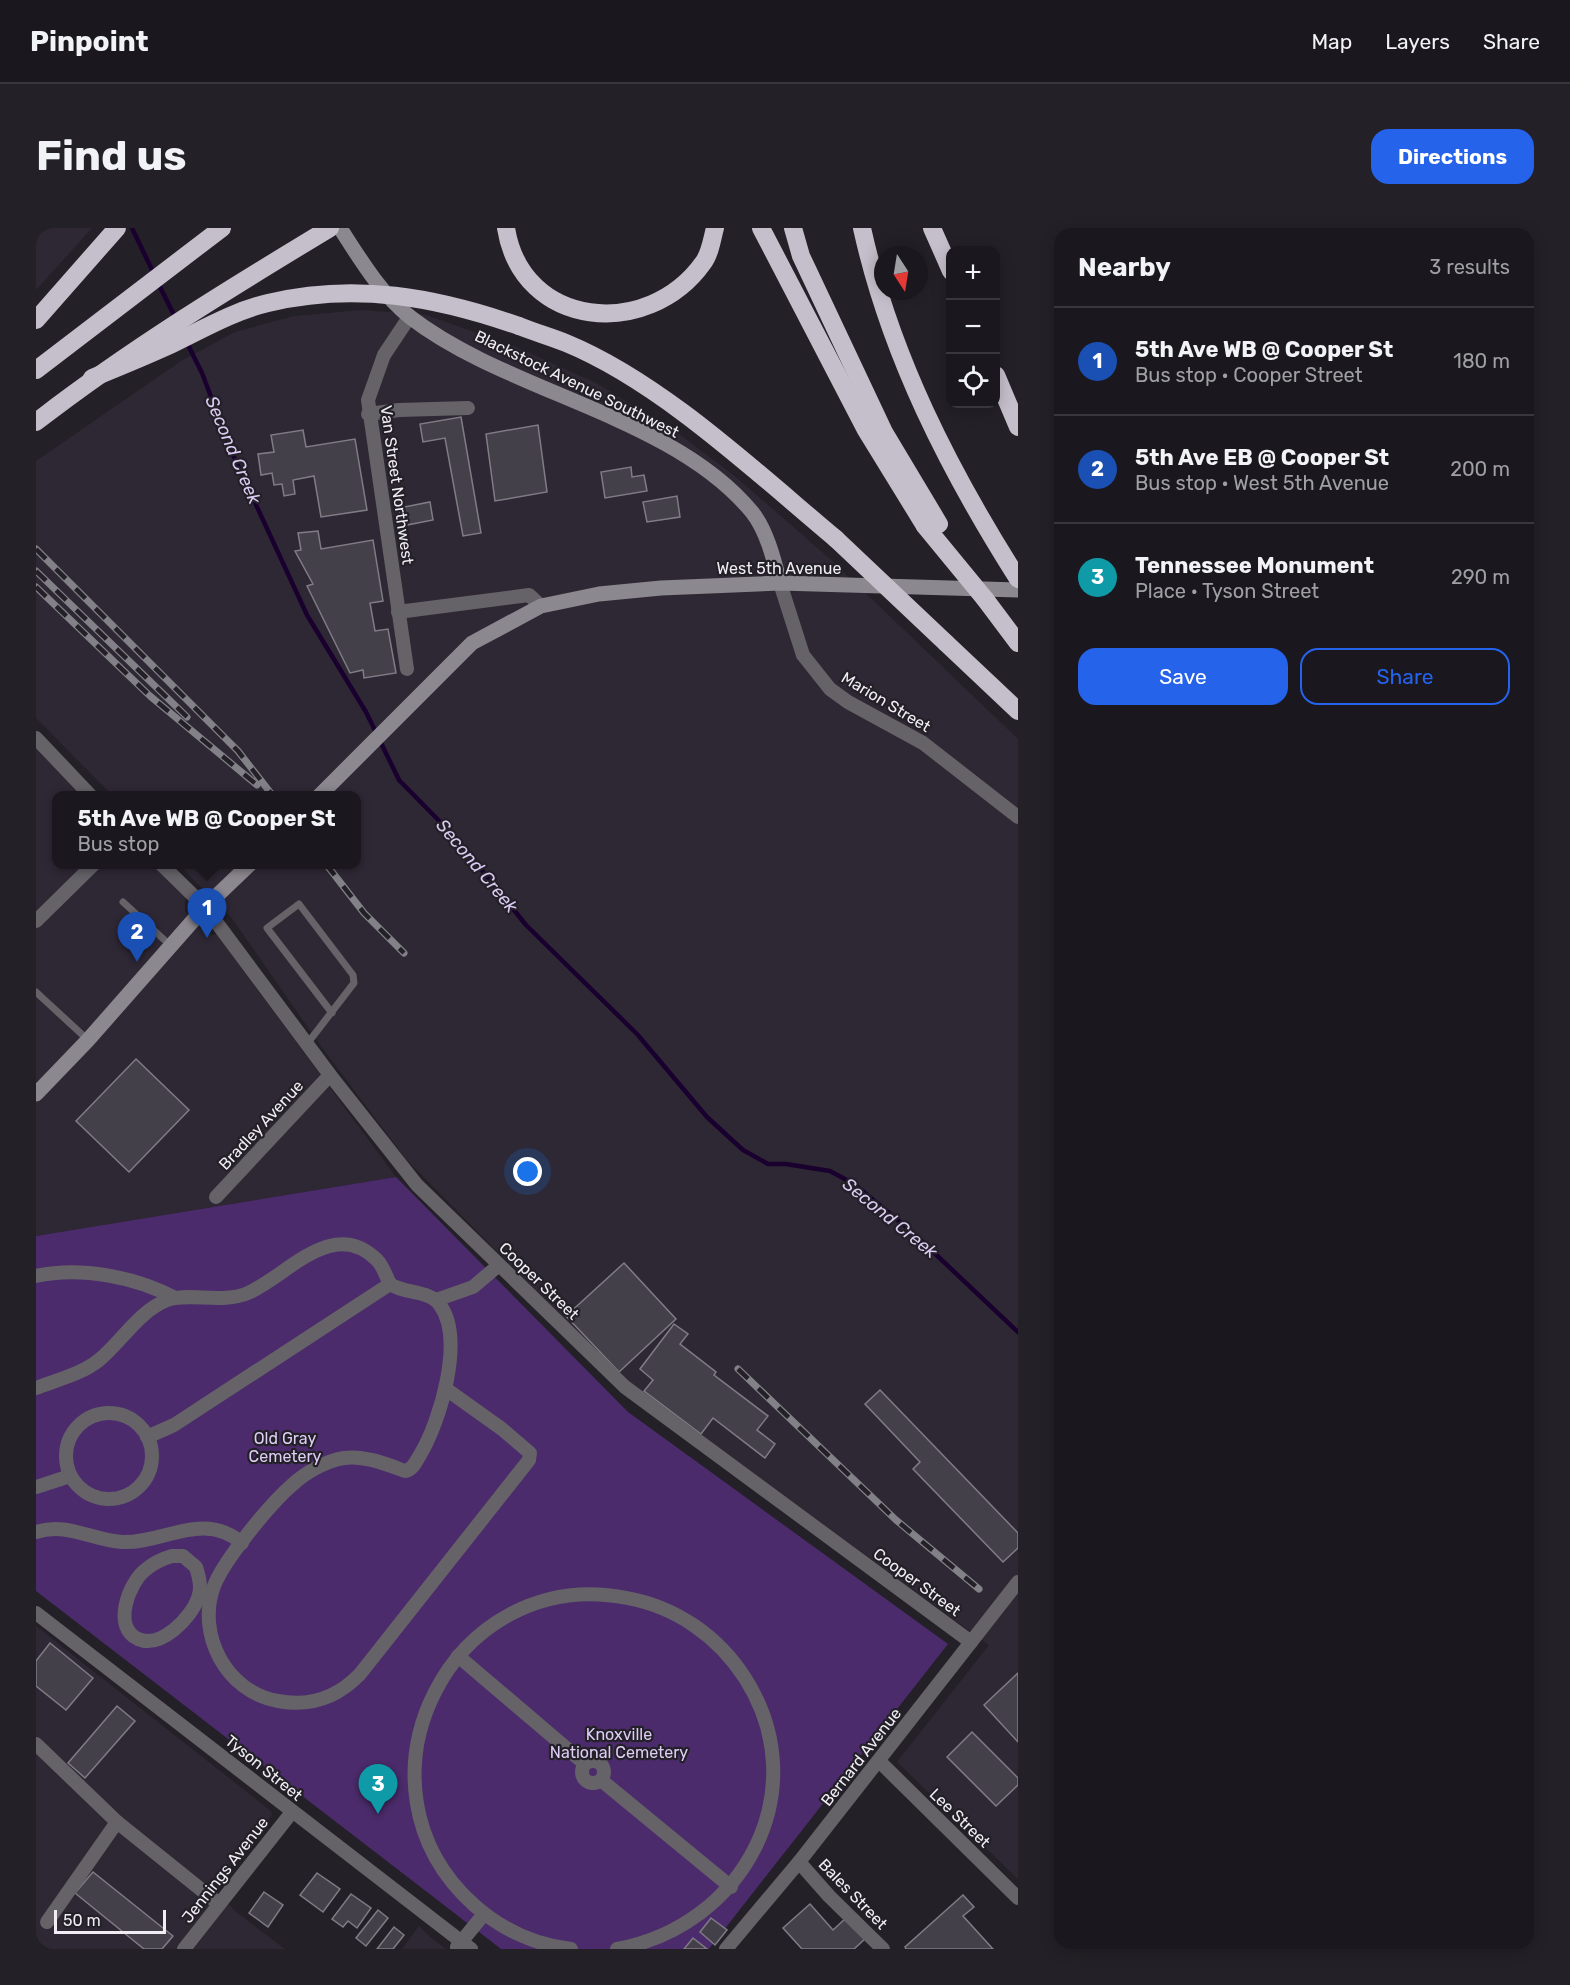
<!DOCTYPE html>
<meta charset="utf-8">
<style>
:root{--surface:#1a181e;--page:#232127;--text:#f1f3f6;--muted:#9fa0a4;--line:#38373c;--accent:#2563eb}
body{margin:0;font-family:Rubik,sans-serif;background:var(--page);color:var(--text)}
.controls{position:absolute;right:18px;top:18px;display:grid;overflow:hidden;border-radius:12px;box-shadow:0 3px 15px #0003}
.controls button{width:54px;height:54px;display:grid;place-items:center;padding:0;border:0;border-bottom:2px solid var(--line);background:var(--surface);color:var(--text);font:30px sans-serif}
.compass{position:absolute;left:838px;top:18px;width:54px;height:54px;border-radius:50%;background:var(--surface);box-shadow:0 3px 15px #0003;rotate:168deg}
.scale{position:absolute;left:18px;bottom:15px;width:112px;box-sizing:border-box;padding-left:6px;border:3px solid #f0eef4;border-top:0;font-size:16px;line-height:21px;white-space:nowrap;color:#f0eef4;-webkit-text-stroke:4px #232028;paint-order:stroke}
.you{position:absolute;left:492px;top:944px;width:21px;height:21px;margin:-15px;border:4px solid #fff;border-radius:50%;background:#1a73e8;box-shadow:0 0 0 9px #1a73e833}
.badge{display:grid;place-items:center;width:39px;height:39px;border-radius:50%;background:var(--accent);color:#fff;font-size:20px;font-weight:700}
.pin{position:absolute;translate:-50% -50px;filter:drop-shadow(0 2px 3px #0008)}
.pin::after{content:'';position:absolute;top:32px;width:21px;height:18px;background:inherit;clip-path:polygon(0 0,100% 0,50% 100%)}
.popup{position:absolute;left:16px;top:563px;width:309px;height:78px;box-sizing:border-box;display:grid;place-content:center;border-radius:12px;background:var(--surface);filter:drop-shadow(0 2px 4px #0005);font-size:20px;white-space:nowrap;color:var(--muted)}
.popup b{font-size:22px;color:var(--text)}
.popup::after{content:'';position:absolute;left:50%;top:100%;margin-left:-12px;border:12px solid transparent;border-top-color:var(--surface)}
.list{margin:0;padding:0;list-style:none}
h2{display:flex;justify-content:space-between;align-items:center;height:78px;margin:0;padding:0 24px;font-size:26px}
h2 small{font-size:20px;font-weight:400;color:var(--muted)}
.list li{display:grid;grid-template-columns:39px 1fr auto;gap:18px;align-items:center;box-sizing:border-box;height:108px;padding:0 24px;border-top:2px solid var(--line)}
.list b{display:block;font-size:22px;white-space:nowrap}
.list p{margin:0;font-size:20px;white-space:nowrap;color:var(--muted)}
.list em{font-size:20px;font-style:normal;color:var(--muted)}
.actions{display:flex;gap:12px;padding:18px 24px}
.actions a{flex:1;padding:14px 0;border:2px solid var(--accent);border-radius:18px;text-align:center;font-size:21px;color:var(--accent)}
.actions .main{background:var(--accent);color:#fff}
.icon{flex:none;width:33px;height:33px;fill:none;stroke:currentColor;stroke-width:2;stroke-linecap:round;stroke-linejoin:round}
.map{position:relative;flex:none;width:982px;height:1721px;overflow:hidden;border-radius:18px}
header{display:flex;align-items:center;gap:36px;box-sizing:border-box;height:84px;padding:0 30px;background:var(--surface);border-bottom:2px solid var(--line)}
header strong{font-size:28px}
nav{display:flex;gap:33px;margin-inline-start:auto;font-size:21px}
.intro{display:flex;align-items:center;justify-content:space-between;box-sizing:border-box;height:144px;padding:0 36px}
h1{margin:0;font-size:42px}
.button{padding:15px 27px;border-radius:18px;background:var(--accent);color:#fff;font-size:21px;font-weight:700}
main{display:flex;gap:36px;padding:0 36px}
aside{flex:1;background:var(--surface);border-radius:18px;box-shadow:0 3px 15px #0003}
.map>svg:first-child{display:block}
</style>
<header>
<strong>Pinpoint</strong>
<nav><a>Map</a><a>Layers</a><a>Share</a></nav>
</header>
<div class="intro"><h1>Find us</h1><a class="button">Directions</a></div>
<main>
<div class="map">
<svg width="982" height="1721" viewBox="0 0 982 1721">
<rect width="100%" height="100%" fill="#232028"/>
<g fill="#2e2835">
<polygon points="0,0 56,0 0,62"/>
<polygon points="327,82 390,87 480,119 562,156 643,206 700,249 793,330 982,511 982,1651 861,1534 953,1417 597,1158 550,1114 370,931 287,821 195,689 143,637 321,636 321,568 76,567 0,490 0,233 145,133 199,104 258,88"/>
<polygon points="0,516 51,567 21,568 21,636 119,637 149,668 149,683 173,706 181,707 360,949 0,1008"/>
<polygon points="0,1398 235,1583 236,1587 177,1659 199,1683 249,1721 0,1721"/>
<polygon points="383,1698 394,1709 410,1721 366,1721"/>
</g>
<polygon fill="#4b2b6b" points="360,949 592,1184 912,1416 673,1721 465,1721 0,1363 0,1008"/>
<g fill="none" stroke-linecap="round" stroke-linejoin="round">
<g stroke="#19002e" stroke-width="4.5">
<polyline points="96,0 118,46"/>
<polyline points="121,53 140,91"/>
<polyline points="150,113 166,145 197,227 271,387 330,484 363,552 419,609 490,697 601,806 671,889 707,922 732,936 750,936 794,943 818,956 875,1003 982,1104"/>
</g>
</g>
<g fill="#444049" stroke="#807c86" stroke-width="1.5">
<polygon points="425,189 445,305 427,308 409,210 387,214 384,196"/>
<polygon points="502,197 511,264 459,273 450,206"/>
<polygon points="267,202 270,219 319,211 331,282 285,289 278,248 257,252 259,266 248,268 246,256 238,257 236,245 225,247 222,226 238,224 235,207"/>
<polygon points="595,239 596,249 608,247 611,263 569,270 565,244"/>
<polygon points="641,268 644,289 611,294 607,274"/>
<polygon points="394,274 397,292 366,298 363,280"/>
<polygon points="282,303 285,321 337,312 347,373 334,375 339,403 352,401 360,445 328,450 327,442 314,445 271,358 277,356 259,323 265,322 262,305"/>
<polygon points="100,831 153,882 93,944 40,893"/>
<polygon points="588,1035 640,1091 583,1144 530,1088"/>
<polygon points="638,1096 652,1106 644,1116 680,1144 678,1147 732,1188 721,1202 739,1216 729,1230 677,1190 665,1206 608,1163 617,1152 604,1141"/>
<polygon points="844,1162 982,1305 982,1320 967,1334 877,1241 884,1234 829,1176"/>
<polygon points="14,1415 57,1450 30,1482 0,1458 0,1433"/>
<polygon points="982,1445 982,1514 948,1477"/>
<polygon points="81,1478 99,1493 49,1550 32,1535"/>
<polygon points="936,1504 982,1550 982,1557 960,1578 911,1529"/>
<polygon points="57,1644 137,1708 126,1721 108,1721 39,1665"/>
<polygon points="281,1645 304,1661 287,1684 264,1667"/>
<polygon points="228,1664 247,1677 232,1699 213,1685"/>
<polygon points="315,1666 335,1680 321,1700 312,1693 307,1699 296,1691"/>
<polygon points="927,1667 938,1679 927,1688 957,1721 870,1721 869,1719"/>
<polygon points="774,1676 797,1702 811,1689 830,1710 818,1721 766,1721 747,1700"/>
<polygon points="342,1682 352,1690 330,1718 320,1710"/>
<polygon points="675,1690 691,1702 679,1717 664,1704"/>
<polygon points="358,1699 368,1707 357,1721 341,1721"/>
<polygon points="657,1710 671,1721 648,1721"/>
</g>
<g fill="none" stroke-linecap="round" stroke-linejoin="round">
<g stroke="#656368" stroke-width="7">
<polyline points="87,674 135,718"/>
<polyline points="0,764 52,812"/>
<polyline points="271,816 318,755 317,747 263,676 231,700 296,785"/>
</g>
<g stroke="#656368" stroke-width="14">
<polyline points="332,186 363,182 432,180"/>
<polyline points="744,355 767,427 794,461 812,474 887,515 982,589"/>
<polyline points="362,384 493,367 505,378"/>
<polyline points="371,441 332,172 348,127 374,88"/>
<polyline points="0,510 55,568"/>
<polyline points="125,636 169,679 294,847 381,957 589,1159 935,1414"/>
<polyline points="0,693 58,636"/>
<polyline points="180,969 294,847"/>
<path d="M0 1048C44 1038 100 1049 139 1070"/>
<polyline points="400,1072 437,1059 463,1037"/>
<path d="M0 1160C20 1152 46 1146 63 1132 85 1114 103 1083 131 1072 150 1064 188 1076 212 1065 251 1048 297 988 341 1032 347 1038 350 1048 354 1056 368 1066 394 1062 404 1077 429 1111 404 1194 384 1227 380 1233 377 1242 369 1243 350 1236 328 1227 308 1230 289 1233 269 1245 256 1257 234 1276 188 1332 178 1358 160 1406 190 1464 242 1473 274 1479 302 1469 324 1446L493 1232 494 1225 466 1201 410 1161"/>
<circle cx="73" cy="1228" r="43"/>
<polyline points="111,1209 138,1197 354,1056"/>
<polyline points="0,1259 34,1248"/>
<path d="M0 1304C31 1294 55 1312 86 1314 127 1316 167 1282 206 1315"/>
<path d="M136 1328H147L160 1339C163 1348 166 1361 162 1370 155 1390 125 1421 102 1411 76 1399 93 1356 108 1343 117 1335 125 1331 136 1328Z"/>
<polyline points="0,1385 435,1721"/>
<polyline points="422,1428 549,1536"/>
<polyline points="0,1516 81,1594 183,1676"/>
<circle cx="557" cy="1544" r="11"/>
<polyline points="843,1533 982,1670"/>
<polyline points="565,1552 695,1659"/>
<polyline points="763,1634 793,1668 847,1721"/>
<polyline points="11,1694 81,1594"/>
<polyline points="421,1719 448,1686"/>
<polyline points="148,1721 256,1584"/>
<path d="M535 1721C499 1717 465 1701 438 1677 304 1557 415 1335 591 1370 640 1379 682 1408 709 1450 781 1563 707 1698 581 1721"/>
<polyline points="690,1721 763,1634 982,1354"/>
</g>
<g stroke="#8b888f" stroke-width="15">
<path d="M304 0C324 31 345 66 374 89 472 165 636 187 716 284 731 303 738 332 744 355"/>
<polyline points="283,568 436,415 505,378 563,366 625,360 744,355 982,362"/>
<polyline points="0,866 52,812 169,679 214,636"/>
</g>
<g stroke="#c4bfca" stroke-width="18">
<path d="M470 0C486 101 612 112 667 35 674 26 676 11 679 0"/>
<polyline points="725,0 830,202 889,298"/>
<polyline points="757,0 765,28 848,204 903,296"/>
<path d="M826 0C854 127 913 242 982 351"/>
<polyline points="896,0 915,43"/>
<polyline points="0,92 81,0"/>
<path d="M483 98C498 104 515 109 530 115 625 154 721 245 800 311"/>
<polyline points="0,142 186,0"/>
<polyline points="960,147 982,199"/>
<path d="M0 194C93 122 193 61 294 0"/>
<polyline points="949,371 982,415"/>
<polyline points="910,415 982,483"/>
</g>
<defs>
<g id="rail">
<polyline points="0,321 202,523 237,568"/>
<polyline points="0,343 151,489"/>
<polyline points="0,359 114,468 221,557"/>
<polyline points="290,636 328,685 368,725"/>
<polyline points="702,1141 860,1292 943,1361"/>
</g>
</defs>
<use href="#rail" stroke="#838188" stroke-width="7"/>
<use href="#rail" stroke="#232028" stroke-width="4.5" stroke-dasharray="14" stroke-linecap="butt"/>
<g stroke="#c4bfca" stroke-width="18">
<path d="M56 150C83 139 110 128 136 116 167 101 198 83 232 75 319 54 400 69 483 98"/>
<polyline points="889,298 949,371"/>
<polyline points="800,311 910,415"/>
</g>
</g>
<g text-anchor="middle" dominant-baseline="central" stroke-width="4.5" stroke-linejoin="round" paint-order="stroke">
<g font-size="16" fill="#f0eef4" stroke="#232028">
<text transform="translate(541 156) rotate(26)">Blackstock Avenue Southwest</text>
<text transform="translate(361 257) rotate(82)">Van Street Northwest</text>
<text x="743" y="340">West 5th Avenue</text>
<text transform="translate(850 474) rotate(31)">Marion Street</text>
<text transform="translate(225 897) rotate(-47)">Bradley Avenue</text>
<text transform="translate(503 1053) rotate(44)">Cooper Street</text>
<text transform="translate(881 1354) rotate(36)">Cooper Street</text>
<text transform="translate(825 1529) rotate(-52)">Bernard Avenue</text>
<text transform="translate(228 1540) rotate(39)">Tyson Street</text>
<text transform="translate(924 1590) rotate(44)">Lee Street</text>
<text transform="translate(189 1642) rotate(-52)">Jennings Avenue</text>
<text transform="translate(817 1666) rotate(46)">Bales Street</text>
</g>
<g font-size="16" fill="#decdf5" stroke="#232028">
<text x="249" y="1210">Old Gray<tspan x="249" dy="18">Cemetery</tspan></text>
<text x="583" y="1506">Knoxville<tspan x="583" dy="18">National Cemetery</tspan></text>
</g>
<g font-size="18" font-style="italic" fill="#dbcaf2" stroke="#232028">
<text transform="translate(197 222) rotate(67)">Second Creek</text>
<text transform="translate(441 638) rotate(50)">Second Creek</text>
<text transform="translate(854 990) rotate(39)">Second Creek</text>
</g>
</g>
</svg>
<div class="controls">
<button>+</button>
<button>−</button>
<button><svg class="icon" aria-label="locate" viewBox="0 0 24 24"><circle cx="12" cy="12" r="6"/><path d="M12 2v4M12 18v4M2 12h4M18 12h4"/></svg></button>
</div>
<svg class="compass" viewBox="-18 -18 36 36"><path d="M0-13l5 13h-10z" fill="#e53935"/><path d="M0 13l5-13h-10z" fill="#9fa0a4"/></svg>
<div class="scale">50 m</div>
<div class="you"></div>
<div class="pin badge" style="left:171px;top:710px;background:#1a4fb4">1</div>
<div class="popup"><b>5th Ave WB @ Cooper St</b>Bus stop</div>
<div class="pin badge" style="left:101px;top:734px;background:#1a4fb4">2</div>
<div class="pin badge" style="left:342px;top:1586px;background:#0f9aa8">3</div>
</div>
<aside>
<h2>Nearby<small>3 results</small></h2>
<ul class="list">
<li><span class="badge" style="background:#1a4fb4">1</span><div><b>5th Ave WB @ Cooper St</b><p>Bus stop · Cooper Street</p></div><em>180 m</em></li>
<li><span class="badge" style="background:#1a4fb4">2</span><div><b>5th Ave EB @ Cooper St</b><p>Bus stop · West 5th Avenue</p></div><em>200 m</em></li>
<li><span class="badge" style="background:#0f9aa8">3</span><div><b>Tennessee Monument</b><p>Place · Tyson Street</p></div><em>290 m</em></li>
</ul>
<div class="actions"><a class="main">Save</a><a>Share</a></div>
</aside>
</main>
